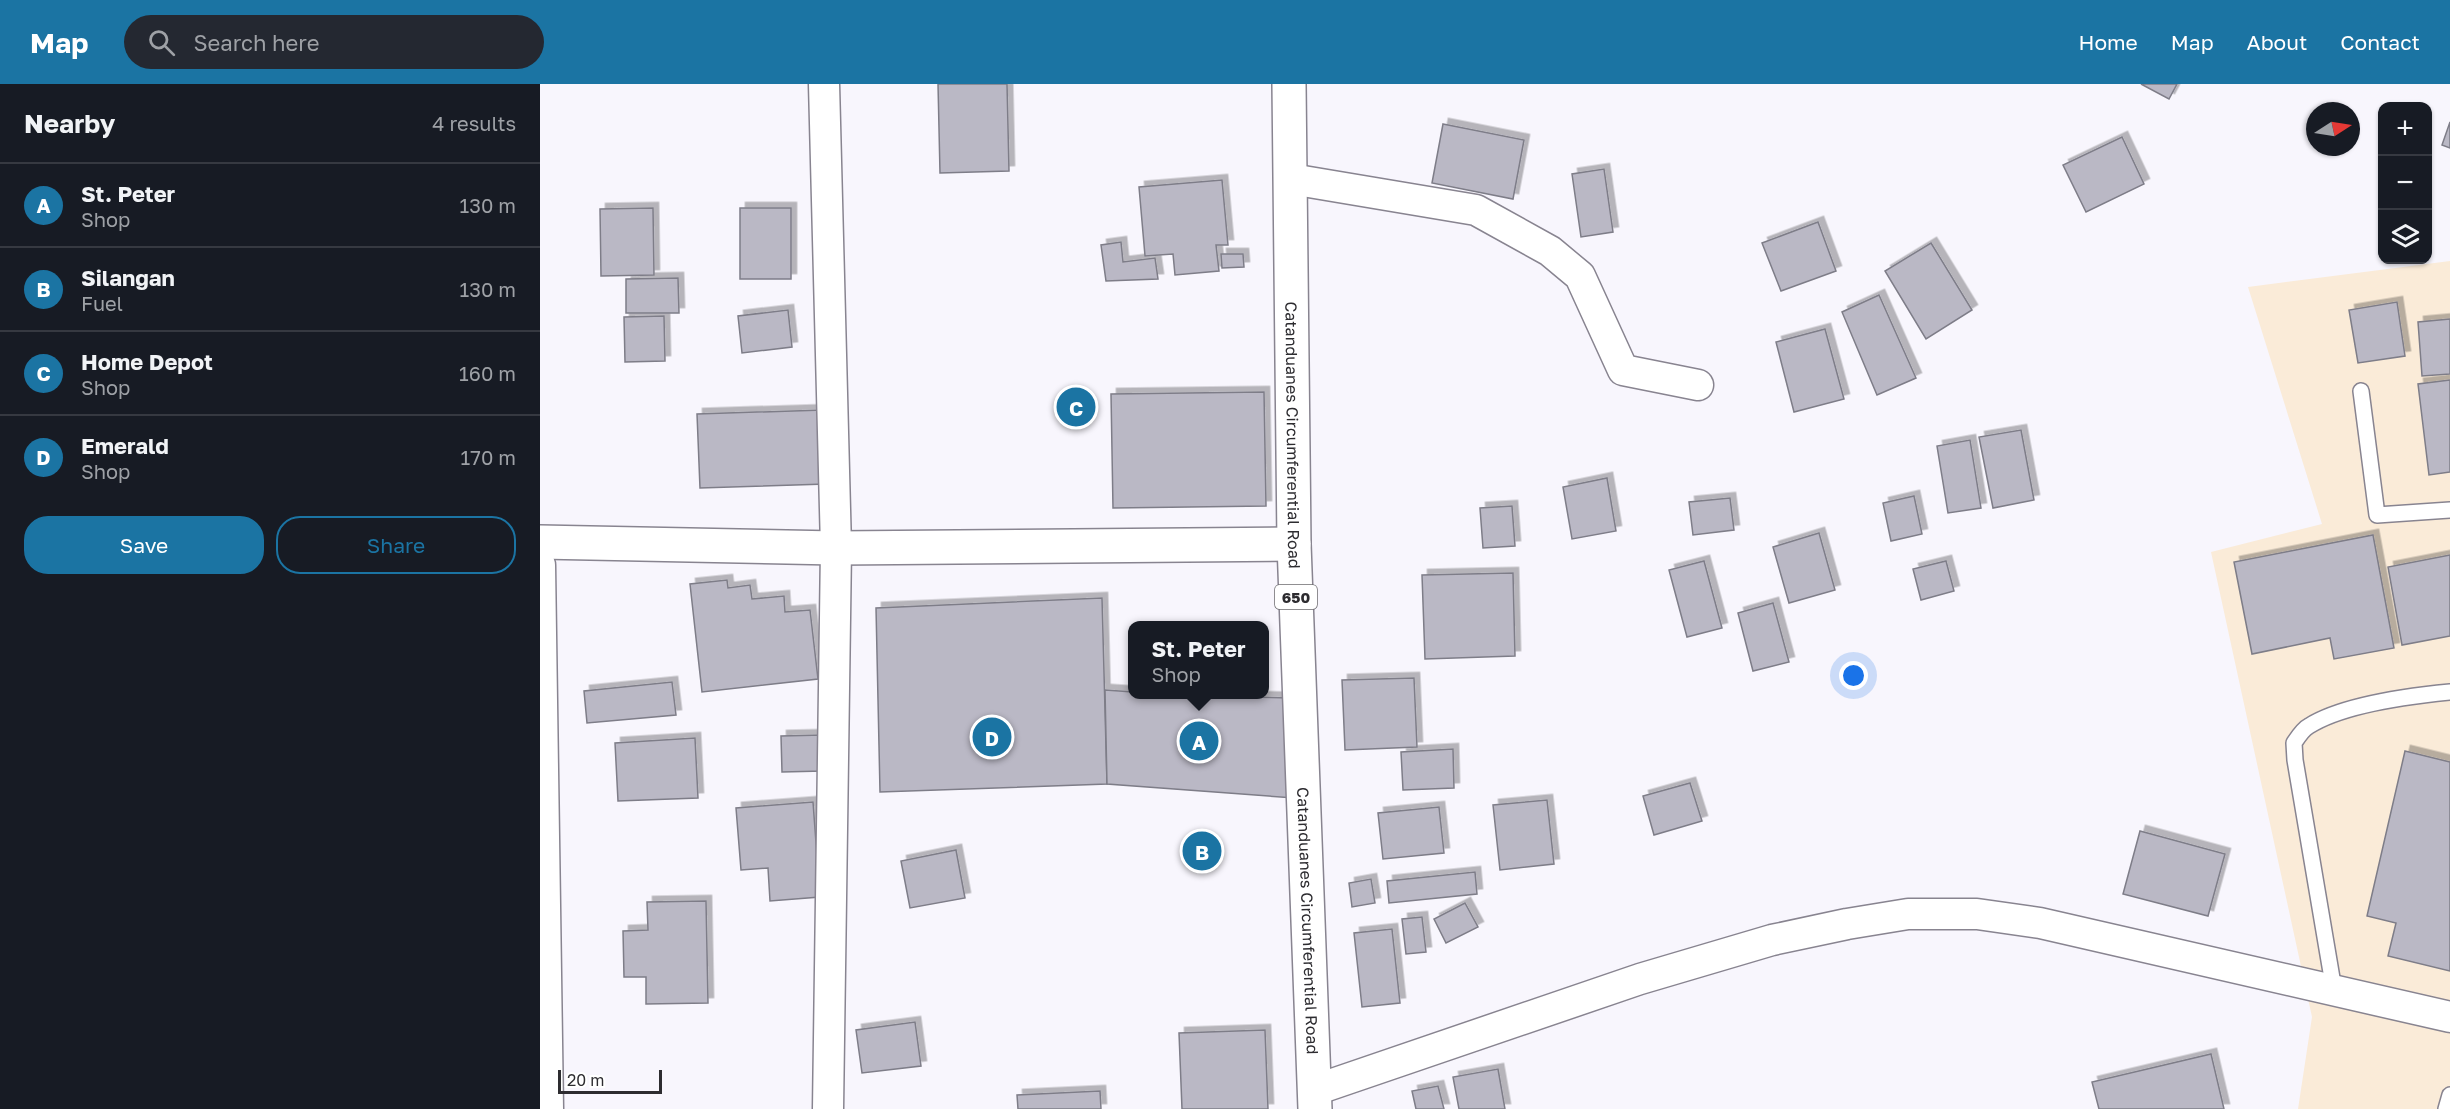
<!DOCTYPE html>
<meta charset="utf-8">
<style>
:root{--surface:#171b24;--page:#242831;--text:#f1f3f6;--muted:#9ea1a6;--line:#363941;--accent:#1b74a3}
body{margin:0;font-family:"Golos Text",sans-serif;background:var(--page);color:var(--text)}
.controls{position:absolute;right:18px;top:18px;display:grid;overflow:hidden;border-radius:12px;box-shadow:0 2px 4px #0004}
.controls button{width:54px;height:54px;display:grid;place-items:center;padding:0;border:0;border-bottom:2px solid var(--line);background:var(--surface);color:var(--text);font:30px sans-serif}
.compass{position:absolute;left:1766px;top:18px;width:54px;height:54px;border-radius:50%;background:var(--surface);box-shadow:0 2px 4px #0004;rotate:78deg}
.scale{position:absolute;left:18px;bottom:15px;width:104px;box-sizing:border-box;padding-left:6px;border:3px solid #2d2c30;border-top:0;font-size:16px;line-height:21px;white-space:nowrap;color:#2d2c30;-webkit-text-stroke:4px #fff;paint-order:stroke}
.you{position:absolute;left:1314px;top:592px;width:21px;height:21px;margin:-15px;border:4px solid #fff;border-radius:50%;background:#1a73e8;box-shadow:0 0 0 9px #1a73e833}
.badge{display:grid;place-items:center;width:39px;height:39px;border-radius:50%;background:var(--accent);color:#fff;font-size:20px;font-weight:700}
.pin{position:absolute;translate:-50% -50%;border:3px solid #fff;box-shadow:0 2px 6px #0006}
.popup{position:absolute;left:588px;top:537px;width:141px;height:78px;box-sizing:border-box;display:grid;place-content:center;border-radius:12px;background:var(--surface);filter:drop-shadow(0 2px 4px #0005);font-size:20px;white-space:nowrap;color:var(--muted)}
.popup b{font-size:22px;color:var(--text)}
.popup::after{content:'';position:absolute;left:50%;top:100%;margin-left:-12px;border:12px solid transparent;border-top-color:var(--surface)}
.list{margin:0;padding:0;list-style:none}
h2{display:flex;justify-content:space-between;align-items:center;height:78px;margin:0;padding:0 24px;font-size:26px}
h2 small{font-size:20px;font-weight:400;color:var(--muted)}
.list li{display:grid;grid-template-columns:39px 1fr auto;gap:18px;align-items:center;box-sizing:border-box;height:84px;padding:0 24px;border-top:2px solid var(--line)}
.list b{display:block;font-size:22px;white-space:nowrap}
.list p{margin:0;font-size:20px;white-space:nowrap;color:var(--muted)}
.list em{font-size:20px;font-style:normal;color:var(--muted)}
.actions{display:flex;gap:12px;padding:18px 24px}
.actions a{flex:1;padding:14px 0;border:2px solid var(--accent);border-radius:24px;text-align:center;font-size:21px;color:var(--accent)}
.actions .main{background:var(--accent);color:#fff}
.icon{flex:none;width:33px;height:33px;fill:none;stroke:currentColor;stroke-width:2;stroke-linecap:round;stroke-linejoin:round}
.map{position:relative;flex:none;width:1910px;height:1025px;overflow:hidden}
header{display:flex;align-items:center;gap:36px;box-sizing:border-box;height:84px;padding:0 30px;background:var(--accent);color:#fff}
header strong{font-size:28px}
nav{display:flex;gap:33px;margin-inline-start:auto;font-size:21px}
.search{width:420px;height:54px;background:var(--page);display:flex;align-items:center;gap:15px;box-sizing:border-box;padding:0 21px;border-radius:33px;color:var(--muted);font-size:22px}
main{display:flex}
aside{flex:1;background:var(--surface)}
.map>svg:first-child{display:block}
</style>
<header>
<strong>Map</strong>
<div class="search"><svg class="icon" aria-label="search" viewBox="0 0 24 24"><circle cx="10" cy="10" r="6"/><path d="M15 15l6 6"/></svg>Search here</div>
<nav><a>Home</a><a>Map</a><a>About</a><a>Contact</a></nav>
</header>
<main>
<aside>
<h2>Nearby<small>4 results</small></h2>
<ul class="list">
<li><span class="badge">A</span><div><b>St. Peter</b><p>Shop</p></div><em>130 m</em></li>
<li><span class="badge">B</span><div><b>Silangan</b><p>Fuel</p></div><em>130 m</em></li>
<li><span class="badge">C</span><div><b>Home Depot</b><p>Shop</p></div><em>160 m</em></li>
<li><span class="badge">D</span><div><b>Emerald</b><p>Shop</p></div><em>170 m</em></li>
</ul>
<div class="actions"><a class="main">Save</a><a>Share</a></div>
</aside>
<div class="map">
<svg width="1910" height="1025" viewBox="0 0 1910 1025">
<defs>
<filter id="shadow"><feDropShadow dx="5.5" dy="-5.5" stdDeviation="0" flood-color="#0004"/></filter>
</defs>
<rect width="100%" height="100%" fill="#f8f6fd"/>
<polygon fill="#faebd8" points="1910,177 1910,1025 1758,1025 1772,933 1671,468 1782,440 1708,203"/>
<g fill="#bab8c5" stroke="#7e7d88" stroke-width="1.5" filter="url(#shadow)">
<polygon points="398,0 467,0 469,87 400,89"/>
<polygon points="1601,0 1637,0 1629,15"/>
<polygon points="1910,38 1910,64 1902,61"/>
<polygon points="903,40 984,56 973,115 892,99"/>
<polygon points="1582,53 1604,100 1546,128 1523,81"/>
<polygon points="1064,85 1073,148 1041,153 1032,90"/>
<polygon points="682,96 688,161 676,161 679,187 635,191 633,170 605,172 599,103"/>
<polygon points="113,124 114,191 61,192 60,125"/>
<rect x="200" y="124" width="51" height="71"/>
<polygon points="1278,138 1296,187 1241,207 1222,159"/>
<polygon points="581,158 583,178 615,174 618,195 566,197 561,161"/>
<polygon points="1391,159 1432,226 1386,255 1345,187"/>
<polygon points="681,170 703,170 704,183 682,184"/>
<polygon points="138,194 139,229 86,229 86,195"/>
<polygon points="1339,211 1376,294 1337,311 1302,228"/>
<polygon points="1857,218 1865,272 1818,279 1809,226"/>
<polygon points="248,226 252,263 202,269 198,232"/>
<polygon points="124,232 125,277 85,278 84,233"/>
<polygon points="1910,235 1910,290 1882,292 1878,238"/>
<polygon points="1285,245 1304,315 1254,328 1236,258"/>
<polygon points="1910,296 1910,388 1889,391 1878,300"/>
<polygon points="724,308 726,422 573,424 571,310"/>
<polygon points="283,326 286,400 160,404 157,330"/>
<polygon points="1481,346 1494,416 1453,424 1439,353"/>
<polygon points="1430,356 1441,424 1408,429 1397,362"/>
<polygon points="1067,394 1076,447 1032,455 1023,403"/>
<polygon points="1374,412 1382,450 1351,457 1343,419"/>
<polygon points="1190,414 1194,446 1153,451 1149,418"/>
<polygon points="972,422 975,462 943,464 940,424"/>
<polygon points="1279,449 1295,506 1249,519 1233,463"/>
<polygon points="1833,451 1854,564 1794,575 1790,554 1712,570 1694,478"/>
<polygon points="1910,471 1910,552 1862,561 1848,483"/>
<polygon points="1164,477 1182,544 1147,553 1129,486"/>
<polygon points="1406,477 1414,507 1381,516 1373,485"/>
<polygon points="973,489 975,572 885,575 882,491"/>
<polygon points="187,496 188,504 210,501 212,515 244,512 245,528 270,526 278,595 162,608 150,500"/>
<polygon points="562,514 567,700 340,708 336,524"/>
<polygon points="1233,519 1249,578 1213,587 1198,529"/>
<polygon points="874,594 877,663 805,666 802,596"/>
<polygon points="132,598 136,631 47,639 44,607"/>
<polygon points="565,606 593,608 593,610 749,614 754,714 567,700"/>
<polygon points="283,651 283,687 242,688 241,652"/>
<polygon points="155,654 158,714 78,717 75,659"/>
<polygon points="913,665 914,704 863,706 861,668"/>
<polygon points="1865,667 1910,678 1910,887 1848,872 1856,839 1827,832"/>
<polygon points="1150,699 1162,737 1114,751 1103,712"/>
<polygon points="1007,716 1014,780 960,786 953,721"/>
<polygon points="273,718 280,813 230,817 228,784 201,786 196,724"/>
<polygon points="899,723 904,769 843,775 838,729"/>
<polygon points="1600,747 1685,770 1668,832 1583,810"/>
<polygon points="416,766 425,814 370,824 361,777"/>
<polygon points="935,788 937,810 849,819 847,797"/>
<polygon points="831,795 835,819 812,823 809,799"/>
<polygon points="166,817 168,919 106,920 106,893 84,893 83,847 108,846 107,818"/>
<polygon points="925,819 938,843 906,859 894,835"/>
<polygon points="882,833 886,868 866,870 862,835"/>
<polygon points="852,845 860,919 822,923 814,849"/>
<polygon points="375,938 381,982 322,989 316,946"/>
<polygon points="725,946 728,1025 642,1025 639,949"/>
<polygon points="1671,970 1684,1025 1559,1025 1552,998"/>
<polygon points="958,985 965,1025 919,1025 913,993"/>
<polygon points="898,1002 904,1025 876,1025 872,1007"/>
<polygon points="560,1007 561,1025 478,1025 477,1011"/>
</g>
<g fill="none" stroke-linecap="round" stroke-linejoin="round">
<defs>
<g id="lane">
<polyline points="1821,307 1837,431 1910,426"/>
<path d="M1794 906 1755 676 1754 659C1758 653 1763 645 1769 642 1804 620 1869 612 1910 608"/>
<polyline points="1906,1025 1910,1011"/>
</g>
<g id="street">
<polyline points="284,0 296,464 288,1025"/>
<polyline points="751,95 936,126 1010,167 1040,192 1083,286 1158,301"/>
<polyline points="0,481 8,1025"/>
<polyline points="775,1006 1100,895 1232,856 1307,840 1368,830 1437,830 1500,839 1910,933"/>
</g>
<polyline id="secondary" points="0,458 296,464 754,460"/>
<g id="primary">
<path id="s1" d="M749 0 754 460 775 1025"/>
</g>
</defs>
<use href="#lane" stroke="#888490" stroke-width="18"/>
<use href="#street" stroke="#888490" stroke-width="33"/>
<use href="#secondary" stroke="#888490" stroke-width="36"/>
<use href="#primary" stroke="#888490" stroke-width="36"/>
<use href="#lane" stroke="#fff" stroke-width="15"/>
<use href="#street" stroke="#fff" stroke-width="30"/>
<use href="#secondary" stroke="#fff" stroke-width="33"/>
<use href="#primary" stroke="#fff" stroke-width="33"/>
</g>
<g text-anchor="middle" dominant-baseline="central" stroke-width="5" stroke-linejoin="round" paint-order="stroke">
<rect fill="#fff" stroke="#6c6b6e" stroke-width="1.5" x="735" y="501" width="42" height="24" rx="4.5"/>
<g font-size="15" font-weight="bold" fill="#2d2c30">
<text x="756" y="513">650</text>
</g>
<g font-size="16" fill="#2d2c30" stroke="#fff">
<text stroke="none"><textPath href="#s1" startOffset="351">Catanduanes Circumferential Road</textPath></text>
<text stroke="none"><textPath href="#s1" startOffset="837">Catanduanes Circumferential Road</textPath></text>
</g>
</g>
</svg>
<div class="controls">
<button>+</button>
<button>−</button>
<button><svg class="icon" aria-label="layers" viewBox="0 0 24 24"><path d="M12 4l9 5-9 5-9-5zM3 14l9 5 9-5"/></svg></button>
</div>
<svg class="compass" viewBox="-18 -18 36 36"><path d="M0-13l5 13h-10z" fill="#e53935"/><path d="M0 13l5-13h-10z" fill="#9ea1a6"/></svg>
<div class="scale">20 m</div>
<div class="you"></div>
<div class="pin badge" style="left:659px;top:657px">A</div>
<div class="popup"><b>St. Peter</b>Shop</div>
<div class="pin badge" style="left:662px;top:767px">B</div>
<div class="pin badge" style="left:536px;top:323px">C</div>
<div class="pin badge" style="left:452px;top:653px">D</div>
</div>
</main>
